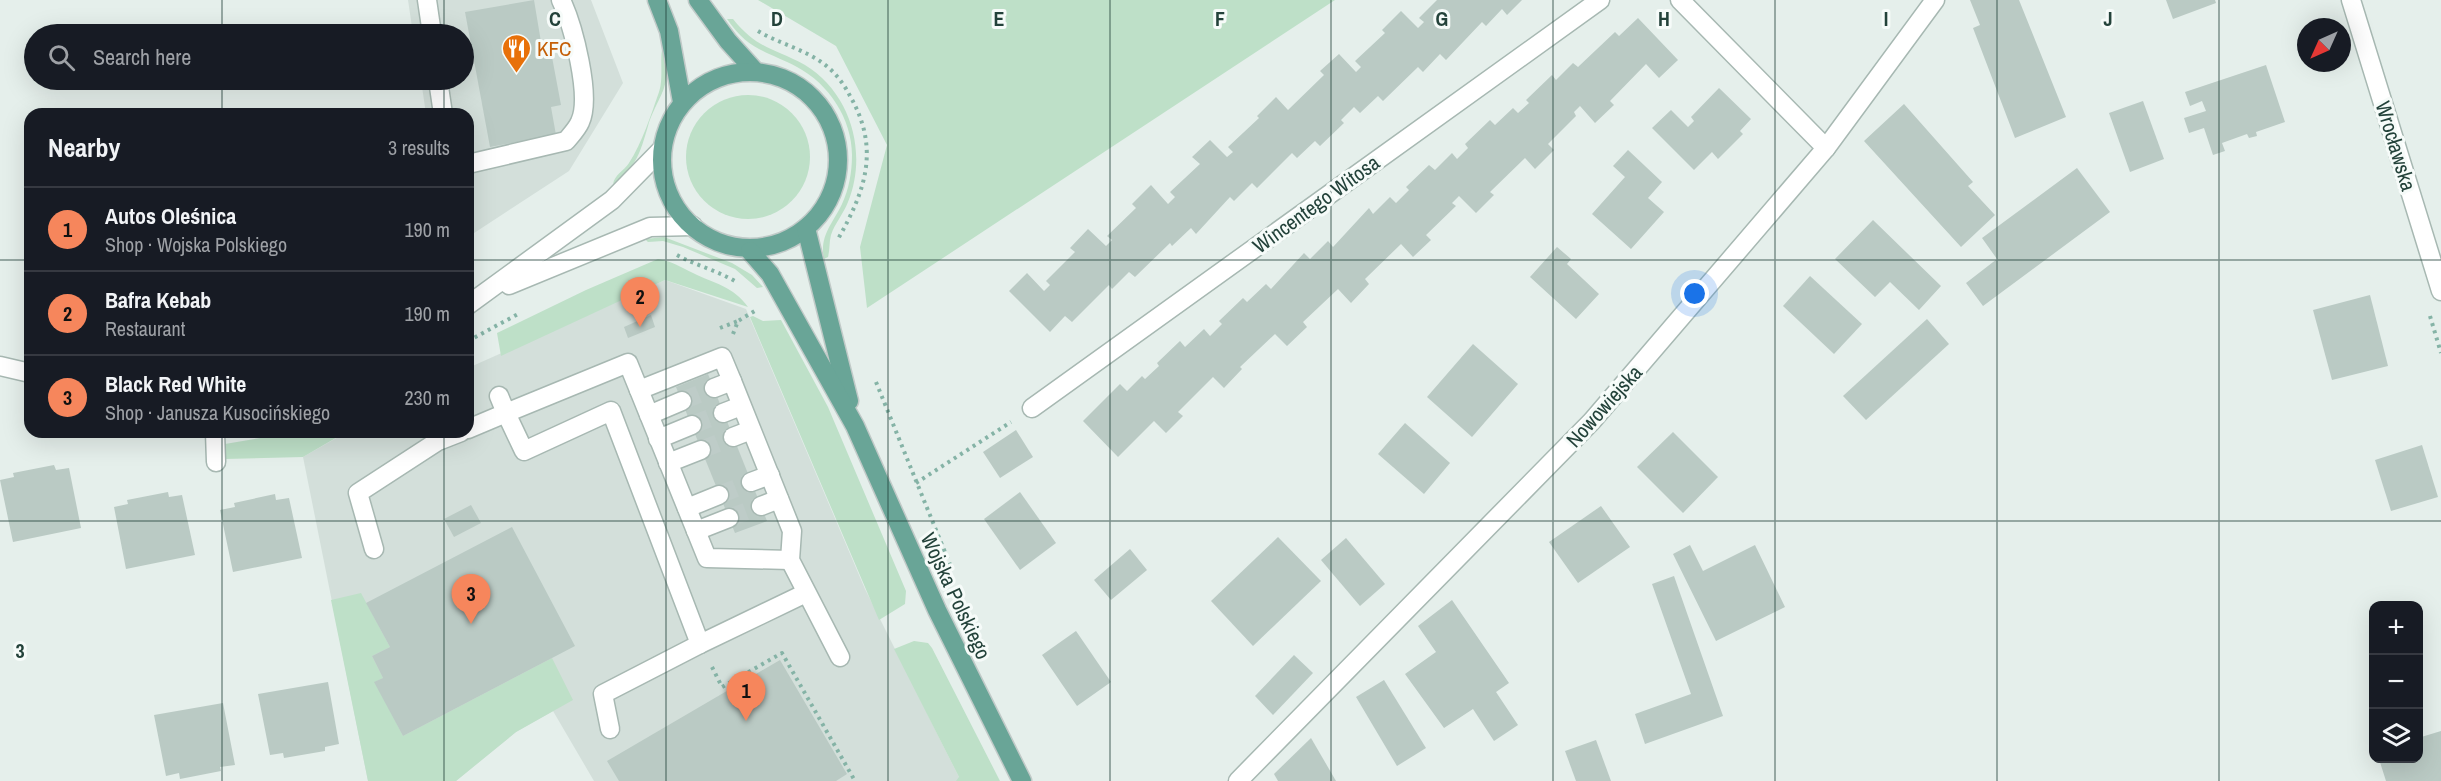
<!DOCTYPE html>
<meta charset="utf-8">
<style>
:root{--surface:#171b24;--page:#20242c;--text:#f1f3f6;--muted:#9ea1a6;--line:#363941;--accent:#f6865c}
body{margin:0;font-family:"Archivo Narrow",sans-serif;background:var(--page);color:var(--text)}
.controls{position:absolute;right:18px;bottom:18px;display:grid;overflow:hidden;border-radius:12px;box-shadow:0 6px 24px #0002}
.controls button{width:54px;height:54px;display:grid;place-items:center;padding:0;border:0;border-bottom:2px solid var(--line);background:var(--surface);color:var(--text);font:30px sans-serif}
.compass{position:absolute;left:2297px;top:18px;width:54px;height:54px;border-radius:50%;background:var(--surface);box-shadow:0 6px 24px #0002;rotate:225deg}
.you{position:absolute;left:1695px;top:294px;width:21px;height:21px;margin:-15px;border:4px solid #fff;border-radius:50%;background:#1a73e8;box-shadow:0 0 0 9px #1a73e833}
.badge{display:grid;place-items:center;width:39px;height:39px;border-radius:50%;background:var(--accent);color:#111;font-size:20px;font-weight:700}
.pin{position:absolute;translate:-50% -50px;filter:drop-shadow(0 2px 3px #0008)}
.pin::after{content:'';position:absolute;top:32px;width:21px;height:18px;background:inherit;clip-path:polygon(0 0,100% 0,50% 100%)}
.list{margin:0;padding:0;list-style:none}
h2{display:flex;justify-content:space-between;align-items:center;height:78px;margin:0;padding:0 24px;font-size:26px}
h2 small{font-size:20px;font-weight:400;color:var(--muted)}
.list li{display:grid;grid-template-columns:39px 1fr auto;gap:18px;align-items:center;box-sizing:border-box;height:84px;padding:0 24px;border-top:2px solid var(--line)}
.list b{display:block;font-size:22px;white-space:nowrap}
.list p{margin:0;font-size:20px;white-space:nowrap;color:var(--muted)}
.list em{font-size:20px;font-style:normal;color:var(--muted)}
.icon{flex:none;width:33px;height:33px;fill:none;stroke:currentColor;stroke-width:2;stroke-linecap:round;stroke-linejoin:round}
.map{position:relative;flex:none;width:2441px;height:781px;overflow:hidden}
.search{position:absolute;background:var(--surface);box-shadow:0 6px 24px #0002;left:24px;top:24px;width:450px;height:66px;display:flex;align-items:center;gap:15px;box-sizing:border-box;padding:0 21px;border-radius:33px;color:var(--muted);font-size:22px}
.panel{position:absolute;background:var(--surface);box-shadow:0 6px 24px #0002;left:24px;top:108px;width:450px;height:330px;border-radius:18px}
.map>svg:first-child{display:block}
</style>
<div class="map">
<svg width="2441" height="781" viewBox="0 0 2441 781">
<rect width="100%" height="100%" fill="#e5efeb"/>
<g fill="#d3dfda">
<polygon points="408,0 591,0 623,83 569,171 468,237 468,114 426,114 421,80 464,80 464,34 413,34"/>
<polygon points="665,280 746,309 865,589 961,781 594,781 553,711 516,732 456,781 368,781 303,457 347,432 468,432 468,368"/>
</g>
<g fill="#bee0c8">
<polygon points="758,0 1335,0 867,308 860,247 887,145 836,46"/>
<path d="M727 19H733C757 49 774 48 805 65 851 93 868 153 848 202 844 213 835 223 831 235 829 242 830 250 828 257L824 259C819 236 833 223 842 204 849 189 852 172 852 155 852 119 829 84 797 67 766 51 748 50 727 19Z"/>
<path d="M663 47C672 92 661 88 648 126 640 153 637 166 613 184 615 174 624 171 629 163 642 143 651 115 659 92 664 78 659 55 663 47Z"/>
<circle cx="748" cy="157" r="62"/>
<polygon points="664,237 732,263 752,275 763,287 757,288 735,269 683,247 663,241 648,242 645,239"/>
<path d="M658 259C672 261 680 267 693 273 715 284 733 286 748 307L665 280 501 356 497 333 586 290Z"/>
<polygon points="753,316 763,321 781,320 828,407 906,591 905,604 879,620 750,317"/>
<polygon points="296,432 346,432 303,457 225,459 225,444"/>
<polygon points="361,593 390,647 372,656 383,678 375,682 403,736 552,658 573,700 516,732 456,781 368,781 331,600"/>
<polygon points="914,641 928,643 932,648 1000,781 956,781 959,777 894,649"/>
</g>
<g fill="#bacac4">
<polygon points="534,0 541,42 549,41 561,105 551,107 556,135 490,147 465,12"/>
<polygon points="1437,0 1522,0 1507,15 1502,9 1486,26 1482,22 1446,60 1440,54 1423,72 1418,67 1383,101 1378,96 1360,113 1354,107 1341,120 1344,123 1320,146 1315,141 1297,158 1292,153 1257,188 1252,183 1234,201 1230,197 1196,234 1191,228 1172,246 1170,243 1135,277 1129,272 1112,289 1109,285 1072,322 1065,316 1050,332 1009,291 1027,273 1044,291 1050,285 1046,281 1075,252 1070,248 1088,229 1106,246 1112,240 1107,236 1136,208 1132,204 1151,185 1168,204 1175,197 1170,192 1200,164 1192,157 1210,140 1227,157 1233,152 1228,147 1259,118 1257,116 1276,97 1288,110 1324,75 1320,71 1339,54 1356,72 1361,67 1355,61 1385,33 1382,30 1401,11 1418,28 1424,22 1419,18"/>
<polygon points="1970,0 2019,0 2066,117 2015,138 1973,28 1980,25"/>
<polygon points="2166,0 2215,0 2216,3 2173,19"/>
<polygon points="1638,18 1678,60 1659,78 1646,64 1610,101 1614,105 1595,123 1580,106 1574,112 1576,116 1548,144 1554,150 1535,169 1525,158 1490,192 1494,195 1476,213 1459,196 1452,203 1456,206 1426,235 1431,240 1413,257 1401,244 1365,279 1369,284 1351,303 1338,289 1303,322 1307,327 1287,346 1275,334 1240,367 1242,369 1224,388 1213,377 1178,412 1183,416 1166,433 1154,421 1118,457 1083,421 1120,384 1127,391 1142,376 1145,379 1159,366 1157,363 1180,341 1185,347 1204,329 1210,336 1222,324 1219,321 1243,298 1247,302 1266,284 1271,289 1304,253 1310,259 1328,241 1333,247 1369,208 1373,214 1390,197 1396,203 1409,190 1406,187 1429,165 1435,170 1452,153 1457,159 1468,148 1465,144 1490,120 1495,125 1513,108 1518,113 1529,103 1526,100 1552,75 1556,80 1573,63 1578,67 1615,32 1619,36"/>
<polygon points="2266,65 2285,122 2256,132 2257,136 2249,138 2247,134 2222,143 2225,151 2213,155 2204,128 2189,133 2184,118 2206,111 2202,101 2190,106 2185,92"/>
<polygon points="1719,88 1751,119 1740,131 1743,134 1718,159 1712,152 1694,170 1652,128 1671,110 1688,127 1694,121 1691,117"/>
<polygon points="2143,101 2164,159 2130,172 2109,113"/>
<polygon points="1904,104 1973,182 1968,186 1995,215 1961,247 1864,141"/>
<polygon points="1628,150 1662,182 1648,198 1664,212 1631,249 1592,214 1625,177 1613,166"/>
<polygon points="2077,168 2110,212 1983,306 1966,283 1997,259 1982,238"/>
<polygon points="1873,220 1941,286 1919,310 1890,282 1875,297 1835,259"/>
<polygon points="1557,247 1571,259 1567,264 1599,294 1576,319 1530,277"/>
<polygon points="1810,276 1862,324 1834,354 1783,306"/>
<polygon points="2370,295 2388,366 2332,380 2313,310"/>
<polygon points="651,315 655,327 628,338 624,327"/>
<polygon points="1927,319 1949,344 1866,420 1843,396"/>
<polygon points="1473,344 1518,384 1472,437 1427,397"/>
<polygon points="708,374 767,521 735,533 676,387"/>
<polygon points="1405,423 1450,463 1424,494 1378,454"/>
<polygon points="1016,430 1033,457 1000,478 983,452"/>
<polygon points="1673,432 1718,477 1683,513 1637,467"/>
<polygon points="2422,445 2438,497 2391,511 2375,460"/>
<polygon points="54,465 56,470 69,468 81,528 13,542 0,480 14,477 13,473"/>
<polygon points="168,492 169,497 182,495 195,555 126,569 114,507 128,504 127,500"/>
<polygon points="1020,492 1056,543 1020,570 984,519"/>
<polygon points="275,494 276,500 289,498 302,558 233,572 220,510 235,507 234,503"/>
<polygon points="471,505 481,523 454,537 444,519"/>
<polygon points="1601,506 1630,547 1578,583 1549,542"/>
<polygon points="512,527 575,646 403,736 374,682 383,678 372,656 390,647 366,603"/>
<polygon points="1278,537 1321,581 1253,646 1211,601"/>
<polygon points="1346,538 1385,584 1360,606 1321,560"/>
<polygon points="1690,545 1703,571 1755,545 1785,607 1716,641 1673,554"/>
<polygon points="1130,549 1147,570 1111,600 1094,580"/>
<polygon points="1674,576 1723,716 1645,744 1635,714 1691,694 1652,584"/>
<polygon points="1452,600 1509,683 1496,692 1518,725 1494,741 1473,709 1444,728 1405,674 1436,652 1418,626"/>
<polygon points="1076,631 1111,682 1077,706 1042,655"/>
<polygon points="1294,655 1313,673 1273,715 1255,696"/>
<polygon points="780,660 847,774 836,781 619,781 607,761"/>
<polygon points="1384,680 1426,748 1397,766 1356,697"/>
<polygon points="328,682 339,744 325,747 325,751 284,758 283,753 270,755 258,694"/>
<polygon points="223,703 235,765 220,767 221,771 180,779 179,773 166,776 154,715"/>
<polygon points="2441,731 2441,781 2386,781 2379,759 2418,759 2418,738"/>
<polygon points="1311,738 1336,781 1278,781 1274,774"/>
<polygon points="1596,740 1611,781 1576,781 1565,751"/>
</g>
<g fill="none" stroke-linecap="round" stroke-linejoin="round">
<g stroke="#beccc8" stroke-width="18" stroke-dasharray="18 9" stroke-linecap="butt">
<polyline points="682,401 714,388"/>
<polyline points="692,425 723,413"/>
<polyline points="701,450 733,437"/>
<polyline points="719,495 751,482"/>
<polyline points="729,518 761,506"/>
</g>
<defs>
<g id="minor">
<polyline points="427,0 432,34"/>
<polyline points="1680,0 1826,148"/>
<polyline points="2351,0 2441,291"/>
<polyline points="438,80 443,114"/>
<path d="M468 164 566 141C571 135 577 129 580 122 592 97 573 25 561 0"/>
<polyline points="509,285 650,227 693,226"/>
<polyline points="468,305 612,200 662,149"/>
<polyline points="0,366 30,373"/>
<polyline points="732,381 722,357 639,390 707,558 790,560"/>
<polyline points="714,388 732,381 792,531 790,560 840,657"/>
<polyline points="639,390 628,363 506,413 524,451 611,411 700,644 806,593"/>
<polyline points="1032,408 1600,0"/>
<polyline points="723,413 741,406"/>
<polyline points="649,415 682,401"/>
<polyline points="468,429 506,413 499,396"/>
<polyline points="215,432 216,462"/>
<polyline points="733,437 751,430"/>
<polyline points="658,439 692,425"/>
<polyline points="668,463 701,450"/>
<polyline points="751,482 770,475"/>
<polyline points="761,506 779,499"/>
<polyline points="687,508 719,495"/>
<polyline points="696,531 729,518"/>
<polyline points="374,549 358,493 438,441 461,432"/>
<polyline points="610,729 603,694 700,644"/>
<polyline points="1238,781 1592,421 1826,148 1935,0"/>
</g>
<g id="major">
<polyline points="657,0 669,31 682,102"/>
<polyline points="698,0 728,41 755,71"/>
<circle cx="750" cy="160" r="88"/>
<polyline points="806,228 849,401"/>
<polyline points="750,251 770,274 855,426 937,610 1022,781"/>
</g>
</defs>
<use href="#minor" stroke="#a7b8b2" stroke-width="21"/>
<use href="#major" stroke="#c1cac8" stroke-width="21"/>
<g stroke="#85b3a6" stroke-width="4" stroke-dasharray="3 4.5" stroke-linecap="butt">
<path d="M758 31C780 44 804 49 824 64 835 72 844 84 850 96 880 148 866 190 838 239"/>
<path d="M677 255C697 266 719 271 738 283"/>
<polyline points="2430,316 2441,353"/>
<polyline points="720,328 738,321"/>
<polyline points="733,334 738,321 758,309"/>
<polyline points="468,341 520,313"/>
<polyline points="876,382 951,567"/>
<polyline points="164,432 189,434"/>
<polyline points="916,483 1011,422"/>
<polyline points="712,667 722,687 782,653 855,781"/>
</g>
<use href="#minor" stroke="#fff" stroke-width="18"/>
<use href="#major" stroke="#69a597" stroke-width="18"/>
</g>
<path fill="none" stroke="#23423a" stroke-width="1.5" stroke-opacity="0.55" d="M222 0V34M444 0V34M666 0V781M888 0V781M1110 0V781M1331 0V781M1553 0V781M1775 0V781M1997 0V781M2219 0V781M222 80V114M444 80V114M0 260H30M468 260H2441M222 432V781M444 432V781M0 521H2441"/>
<defs>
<symbol id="restaurant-pin" viewBox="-11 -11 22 30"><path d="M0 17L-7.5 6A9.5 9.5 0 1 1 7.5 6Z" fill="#e8710a" stroke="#f6fbf9"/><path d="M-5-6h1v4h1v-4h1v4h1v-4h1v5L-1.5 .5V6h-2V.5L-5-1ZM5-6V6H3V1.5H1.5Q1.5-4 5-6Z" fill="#fff"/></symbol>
</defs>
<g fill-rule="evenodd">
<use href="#restaurant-pin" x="500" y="32" width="33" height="45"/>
</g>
<g text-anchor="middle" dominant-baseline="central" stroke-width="6" stroke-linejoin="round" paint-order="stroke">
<g font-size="21" fill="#c56008" stroke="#f6fbf9" text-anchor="start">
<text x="537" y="48">KFC</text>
</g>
<g font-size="21" fill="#23423a" stroke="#f6fbf9">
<text transform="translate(2396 146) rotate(73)">Wrocławska</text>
<text transform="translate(1316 204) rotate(-36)">Wincentego Witosa</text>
<text transform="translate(1604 406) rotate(-48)">Nowowiejska</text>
<text transform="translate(956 596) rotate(65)">Wojska Polskiego</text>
</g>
</g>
<g font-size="20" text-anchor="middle" font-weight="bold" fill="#23423a" stroke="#f6fbf9" stroke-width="6" stroke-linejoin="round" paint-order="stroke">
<text x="555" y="26">C</text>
<text x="777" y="26">D</text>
<text x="999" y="26">E</text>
<text x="1220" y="26">F</text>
<text x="1442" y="26">G</text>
<text x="1664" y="26">H</text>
<text x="1886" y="26">I</text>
<text x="2108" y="26">J</text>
<text x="20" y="658">3</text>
</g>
</svg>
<div class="controls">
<button>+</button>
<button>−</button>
<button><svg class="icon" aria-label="layers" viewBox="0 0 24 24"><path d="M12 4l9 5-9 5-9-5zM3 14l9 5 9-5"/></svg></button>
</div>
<svg class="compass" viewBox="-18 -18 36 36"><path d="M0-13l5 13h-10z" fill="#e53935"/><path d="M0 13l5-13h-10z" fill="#9ea1a6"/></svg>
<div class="you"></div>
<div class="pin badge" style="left:746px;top:721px">1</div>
<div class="pin badge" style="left:640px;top:327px">2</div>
<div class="pin badge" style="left:471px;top:624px">3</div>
<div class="search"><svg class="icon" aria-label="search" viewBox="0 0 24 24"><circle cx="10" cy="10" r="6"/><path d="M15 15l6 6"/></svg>Search here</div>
<section class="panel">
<h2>Nearby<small>3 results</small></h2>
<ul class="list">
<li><span class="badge">1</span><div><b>Autos Oleśnica</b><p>Shop · Wojska Polskiego</p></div><em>190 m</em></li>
<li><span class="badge">2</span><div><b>Bafra Kebab</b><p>Restaurant</p></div><em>190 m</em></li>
<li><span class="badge">3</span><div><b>Black Red White</b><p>Shop · Janusza Kusocińskiego</p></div><em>230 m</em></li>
</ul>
</section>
</div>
